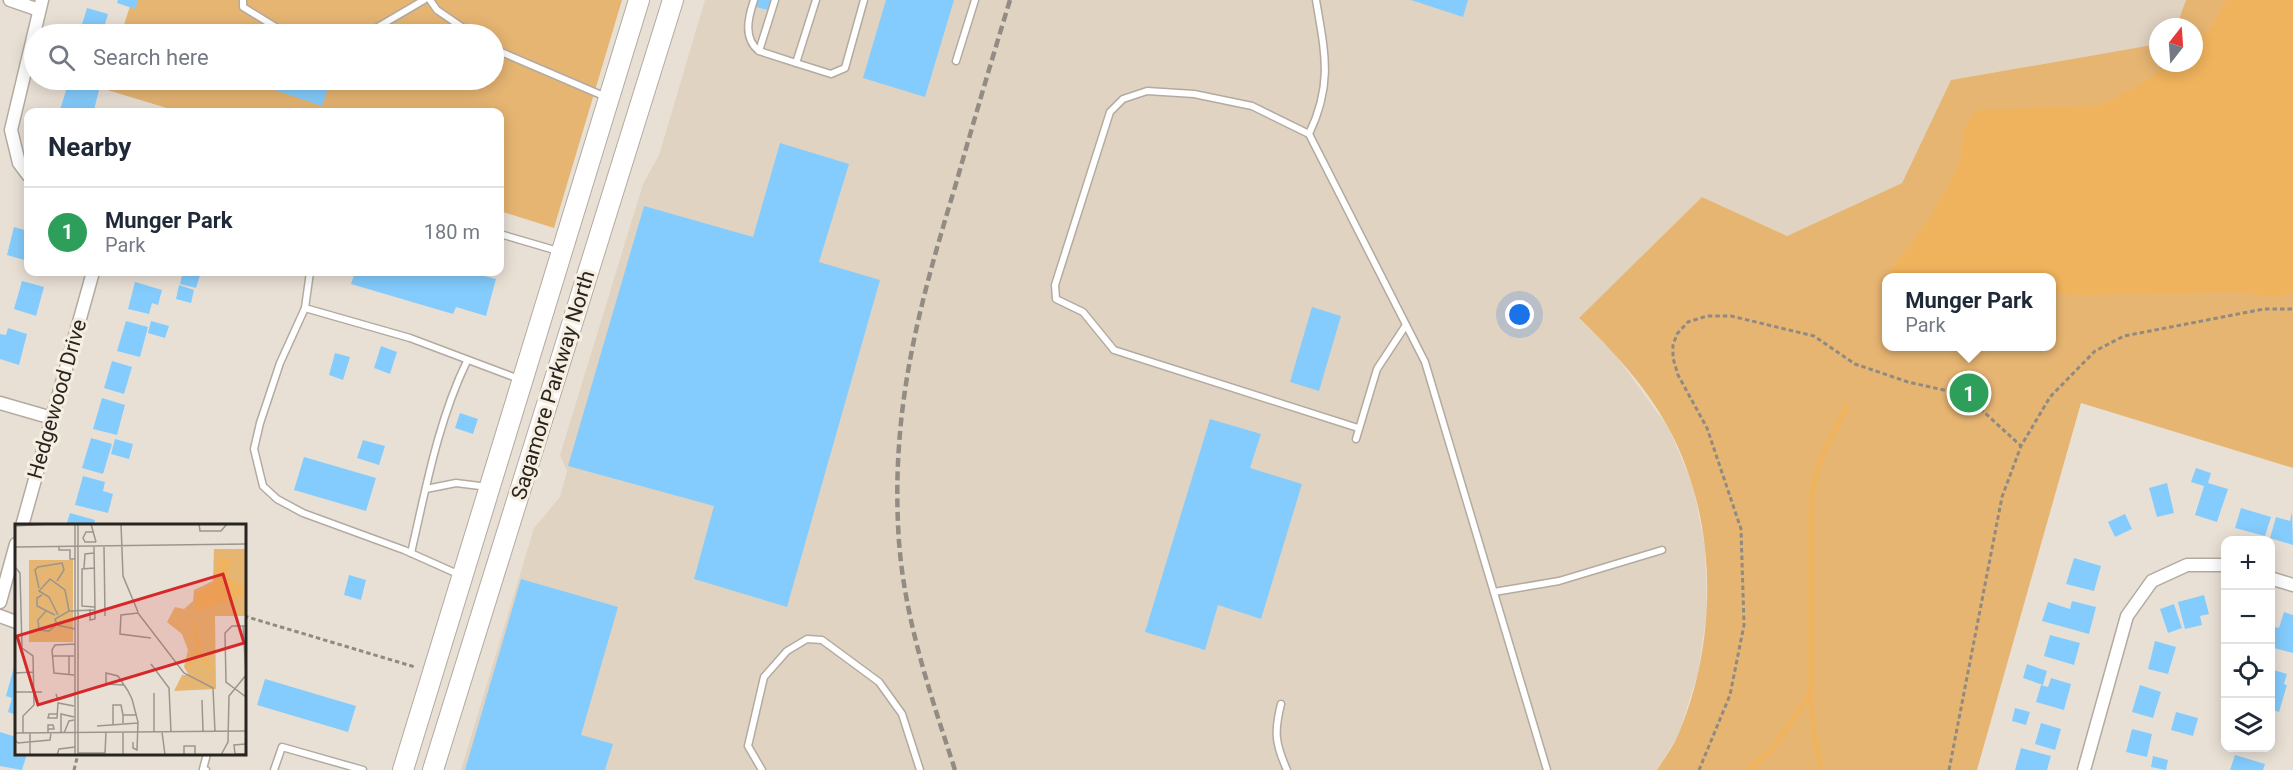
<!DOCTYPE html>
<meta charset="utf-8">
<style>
:root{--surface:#fff;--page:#f6f6f7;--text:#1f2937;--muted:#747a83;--line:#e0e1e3;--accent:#016493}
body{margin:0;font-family:Roboto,sans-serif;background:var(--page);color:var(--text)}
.controls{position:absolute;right:18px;bottom:18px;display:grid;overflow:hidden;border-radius:12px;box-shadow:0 3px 15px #0003}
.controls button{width:54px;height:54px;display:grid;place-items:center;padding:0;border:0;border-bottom:2px solid var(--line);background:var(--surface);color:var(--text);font:30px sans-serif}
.compass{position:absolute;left:2149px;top:18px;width:54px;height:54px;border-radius:50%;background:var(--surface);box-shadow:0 3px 15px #0003;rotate:17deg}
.you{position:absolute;left:1520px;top:315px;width:21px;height:21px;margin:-15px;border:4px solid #fff;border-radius:50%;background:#1a73e8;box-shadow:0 0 0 9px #1a73e833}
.badge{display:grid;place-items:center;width:39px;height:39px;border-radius:50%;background:var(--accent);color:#fff;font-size:20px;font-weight:700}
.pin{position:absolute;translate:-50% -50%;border:3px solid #fff;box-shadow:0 2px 6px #0006}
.popup{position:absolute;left:1882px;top:273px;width:174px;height:78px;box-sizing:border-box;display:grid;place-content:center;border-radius:12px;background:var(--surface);filter:drop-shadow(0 2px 4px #0005);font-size:20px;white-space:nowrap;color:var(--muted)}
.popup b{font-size:22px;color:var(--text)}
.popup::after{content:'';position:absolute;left:50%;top:100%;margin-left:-12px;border:12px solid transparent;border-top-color:var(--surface)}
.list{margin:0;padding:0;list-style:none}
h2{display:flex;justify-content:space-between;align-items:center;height:78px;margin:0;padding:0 24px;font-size:26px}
h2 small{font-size:20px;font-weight:400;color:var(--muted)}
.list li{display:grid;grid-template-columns:39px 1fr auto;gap:18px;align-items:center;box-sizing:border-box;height:90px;padding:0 24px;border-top:2px solid var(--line)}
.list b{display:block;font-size:22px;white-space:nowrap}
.list p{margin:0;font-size:20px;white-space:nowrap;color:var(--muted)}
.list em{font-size:20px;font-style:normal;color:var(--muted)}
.icon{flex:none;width:33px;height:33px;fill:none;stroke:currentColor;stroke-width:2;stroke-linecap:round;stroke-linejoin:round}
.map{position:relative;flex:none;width:2293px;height:770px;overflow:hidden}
.search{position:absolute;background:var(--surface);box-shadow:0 3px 15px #0003;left:24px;top:24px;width:480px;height:66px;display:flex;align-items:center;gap:15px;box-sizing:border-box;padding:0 21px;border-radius:33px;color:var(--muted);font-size:22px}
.panel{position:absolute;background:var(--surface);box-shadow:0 3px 15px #0003;left:24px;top:108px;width:480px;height:168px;border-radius:12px}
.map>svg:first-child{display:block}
</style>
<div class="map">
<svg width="2293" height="770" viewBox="0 0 2293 770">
<rect width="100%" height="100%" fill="#e9e0d5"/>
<polygon fill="#e1d3c2" points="705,0 2186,0 2176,27 2158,27 2158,44 1951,80 1902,183 1787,236 1702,197 1579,319 1614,353 1668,427 1693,485 1705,548 1707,612 1698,673 1678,736 1657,770 461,770 534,528 560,497 567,471 560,455 643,184 659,155"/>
<g fill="#e6b572" fill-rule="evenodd">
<polygon points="132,0 622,0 554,228 500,211 500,112 180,112 104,89 107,80 494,80 494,34 121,34"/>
<path d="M2186 0H2293V468L2081 403 1977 770H1657C1664 759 1673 747 1678 735 1719 640 1718 518 1668 427 1645 385 1613 351 1579 318L1702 197 1787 236 1902 183 1951 80 2158 44V63H2194V27H2176ZM1886 278H2052V346H1886Z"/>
</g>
<path fill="#f0b35d" d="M2227 0H2293V293L2272 297 2239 292 2077 295 2052 293V278L1887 277C1891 263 1906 253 1914 240 1929 218 1946 193 1957 168 1967 147 1957 124 1979 110L2095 106 2105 103 2145 82 2170 63H2194V43L2208 31Z"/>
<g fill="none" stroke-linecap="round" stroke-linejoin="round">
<g stroke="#f0b35d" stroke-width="5">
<polyline points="1747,770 1772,750 1811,693"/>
<path d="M1822 770 1814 734 1811 703V502C1814 465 1830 439 1847 407"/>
</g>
</g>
<g fill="#84ccfd">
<polygon points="118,0 138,0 135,9 117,3"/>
<polygon points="758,0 771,0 768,10 756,7"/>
<polygon points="886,0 954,0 925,97 863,78"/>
<polygon points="1411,0 1468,0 1463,17"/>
<polygon points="87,8 108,14 102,34 79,34"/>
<polygon points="262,80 331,80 322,106 260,85"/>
<polygon points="69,81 99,90 94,110 101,112 60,110"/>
<polygon points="780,143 849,164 819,262 880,280 787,607 694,579 714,506 568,466 644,206 753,237"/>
<polygon points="14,227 28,231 28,261 7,255"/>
<polygon points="183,272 201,272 196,288 180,284"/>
<polygon points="355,272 469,272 496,279 486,316 456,307 453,314 351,284"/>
<polygon points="22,281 44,287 36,316 14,309"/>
<polygon points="135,282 162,290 158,305 152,303 149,314 128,309"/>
<polygon points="179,285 194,290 191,303 176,299"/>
<polygon points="1312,307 1341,316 1319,391 1290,382"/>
<polygon points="126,321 148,327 140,357 117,351"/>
<polygon points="151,321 169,326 165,338 148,333"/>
<polygon points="8,328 27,334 19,365 0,359 0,334 6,335"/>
<polygon points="381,346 397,352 390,374 374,368"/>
<polygon points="335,353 350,357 343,380 329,375"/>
<polygon points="112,361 132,367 124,394 104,388"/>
<polygon points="102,398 125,405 117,435 93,429"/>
<polygon points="460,413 478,419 473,434 455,428"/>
<polygon points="1210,419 1261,434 1250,468 1302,484 1261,619 1218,605 1205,650 1145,632"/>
<polygon points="91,438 112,444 103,474 82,468"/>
<polygon points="115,439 133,444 129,459 111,454"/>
<polygon points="363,440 385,446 379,465 357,458"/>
<polygon points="304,457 376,478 366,511 294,490"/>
<polygon points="2196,468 2211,473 2208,483 2228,489 2217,522 2195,515 2204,486 2191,482"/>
<polygon points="83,476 105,482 103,491 113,494 108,513 75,505"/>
<polygon points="2167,483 2174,513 2157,517 2149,488"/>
<polygon points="2241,508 2271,517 2265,536 2235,528"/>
<polygon points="2292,512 2293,545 2270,538 2276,517 2290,521"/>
<polygon points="70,513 95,520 94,526 66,526"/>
<polygon points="2125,514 2132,529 2115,537 2108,522"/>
<polygon points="2074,558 2101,566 2094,591 2066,584"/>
<polygon points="349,575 366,580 361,600 344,595"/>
<polygon points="521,579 618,607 581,735 613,744 605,770 465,770"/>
<polygon points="2204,595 2209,614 2200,616 2202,625 2185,629 2178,602"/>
<polygon points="2072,601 2096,607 2089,634 2042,621 2048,602 2070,609"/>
<polygon points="2174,604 2182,628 2168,633 2160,609"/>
<polygon points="2284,612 2293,615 2293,653 2270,647 2270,626 2279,628"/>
<polygon points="2050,635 2080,643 2074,665 2044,656"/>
<polygon points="2155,641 2176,647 2168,674 2148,669"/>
<polygon points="2027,664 2047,671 2043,685 2023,678"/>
<polygon points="14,667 16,668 16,715 8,712 12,698 6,696"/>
<polygon points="2270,669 2287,674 2284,684 2287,685 2279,712 2270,709"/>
<polygon points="2051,678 2071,684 2064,710 2036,702 2041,685 2048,687"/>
<polygon points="265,679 356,706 348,732 257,705"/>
<polygon points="2140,685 2161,692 2153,718 2132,712"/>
<polygon points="2015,708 2030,712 2026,725 2012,721"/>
<polygon points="2176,712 2198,718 2193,736 2171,730"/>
<polygon points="2041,723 2061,729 2055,750 2035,744"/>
<polygon points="2132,729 2152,734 2147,757 2126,752"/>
<polygon points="0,732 16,737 16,754 27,754 22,770 0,766"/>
<polygon points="2021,748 2051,756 2047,770 2015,770"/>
<polygon points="2235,755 2265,764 2263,770 2230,770"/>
<polygon points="2153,756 2168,760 2166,770 2151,767"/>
</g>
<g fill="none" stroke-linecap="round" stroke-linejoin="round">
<defs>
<g id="lane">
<polyline points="243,0 243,7 287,34"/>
<polyline points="430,0 437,10 472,34"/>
<path d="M754 0C748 18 743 38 759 51"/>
<polyline points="775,0 759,51 796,63"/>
<polyline points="816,0 796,63 831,74 845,68 864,0"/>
<polyline points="366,34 424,0"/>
<polyline points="494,49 606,97"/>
<polyline points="956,61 975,0"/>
<path d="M1309 134C1333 84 1325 53 1316 0"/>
<polyline points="500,234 558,251"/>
<polyline points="310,272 305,308 280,363 260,423 254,449 263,486 277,499 303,513 404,550 460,575"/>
<polyline points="305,308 410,338 519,379"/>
<polyline points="1358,428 1114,350 1083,312 1056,299 1055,285 1110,112 1123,99 1147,91 1194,94 1252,106 1309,134 1425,362 1547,770"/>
<polyline points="1356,439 1377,369 1406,325"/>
<polyline points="426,489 456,483 488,487"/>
<path d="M411 553C426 488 438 421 467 361"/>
<polyline points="1494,592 1559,581 1662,550"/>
<path d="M1281 704C1274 732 1275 743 1287 770"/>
<polyline points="206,770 203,769 207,754"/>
<polyline points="274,770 282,747 363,770"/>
<polyline points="762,770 748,746 764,677 787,651 807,639 822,640 879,682 902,714 920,770"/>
</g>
<g id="street">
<polyline points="10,0 39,10"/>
<polyline points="28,175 19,163 11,130 42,0"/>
<polyline points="0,403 52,418"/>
<polyline points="22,526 93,272"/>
<polyline points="2270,578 2293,585"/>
<polyline points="0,602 16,544"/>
<polyline points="0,616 16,622"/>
<polyline points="2084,770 2127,616 2152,581 2187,565 2226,565"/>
</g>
<g id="primary">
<polyline points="403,770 639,0"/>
<polyline points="433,770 673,0"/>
</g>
</defs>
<use href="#lane" stroke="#b3aaa0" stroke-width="9"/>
<use href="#street" stroke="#b3aaa0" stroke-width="15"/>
<use href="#primary" stroke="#b3aaa0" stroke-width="22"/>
<g stroke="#908a82" stroke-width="3" stroke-dasharray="4.5 3" stroke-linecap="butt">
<polyline points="244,616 415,667"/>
<polyline points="74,770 78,754"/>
<polyline points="1699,770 1730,695 1744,625 1741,529 1707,428 1678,375 1673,358 1673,345 1677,334 1688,322 1707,316 1731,316 1814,336 1855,364 1908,382 1957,393 1973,402 2021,446"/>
<polyline points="1949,770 2002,497 2021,446 2050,397 2095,351 2124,336 2264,309 2293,309"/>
</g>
<use href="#lane" stroke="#fff" stroke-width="6"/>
<use href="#street" stroke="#fff" stroke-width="12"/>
<use href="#primary" stroke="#fff" stroke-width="20"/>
<path stroke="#928c84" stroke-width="4.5" stroke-dasharray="9 4.5" stroke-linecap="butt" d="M955 770C931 696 905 621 899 542 890 412 918 309 955 187 973 124 991 62 1010 0"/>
</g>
<g text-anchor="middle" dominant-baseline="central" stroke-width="6" stroke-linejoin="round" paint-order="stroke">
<g font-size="21" fill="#282521" stroke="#f7eee2">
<text transform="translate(553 385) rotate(-73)">Sagamore Parkway North</text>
<text transform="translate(57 399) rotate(-74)">Hedgewood Drive</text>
</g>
</g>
<g transform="translate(15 524)">
<rect width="231" height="231" fill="#e9e0d5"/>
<path d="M199 25H231V92H200L201 165 159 167 167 151H174L169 143 173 126 167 110 152 98 160 83 169 85 178 77 179 66 198 57ZM14 36H58V118H14Z" fill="#e6b572"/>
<path d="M204 34 216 35 212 54 229 63V71L181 87 182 69 198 60Z" fill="#f0b35d"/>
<path fill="none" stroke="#f0b35d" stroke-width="3" d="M179 98 184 126 196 145M172 144 183 127"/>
<path fill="none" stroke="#9c958d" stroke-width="1.5" d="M60 0V231M63 0V231M76 0 81 18M106 0 108 52 123 88M184 0 185 7H206L212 0M0 2 36 0M79 8H71L68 14 70 18H81M89 22 90 92M0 23 231 20M44 23V26H55V35H60M0 43 5 49 7 124 18 132 19 181 8 192V209M69 44 70 30 79 29M79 44 67 45V82L80 83M24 64 20 46 23 43 47 39 49 46 42 57M27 71 22 74V82L40 91M75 85V96L80 95V86M31 87 23 96 24 106 34 107 41 101M43 91 34 73 24 67 35 55 50 66 54 87M228 102 231 151M231 102H217L210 109 211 158 231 173M60 105 42 101 40 95 54 87 80 86 79 23M136 114 105 110 106 91 123 89 169 149 198 164 200 208M38 132H59M54 132V151M136 140 154 164 156 208M0 149 18 148M59 151 39 149 37 126 40 121 60 120M109 161 91 160V149L103 152 113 167 117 175 123 198 122 226 118 224V218M0 168H27M139 169V208M41 170 43 176 59 171M187 176 188 207M42 190H34L33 194H42L43 179 59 182M108 199V191H122M98 201V181H106L108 191M82 202 123 199M33 205H39L38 201H33V209M108 208V231M147 208 150 231M0 209 231 207M15 209V231M46 209V190L59 193M49 209 54 197 59 196M0 216 3 219 35 216 36 209M231 220 219 221 220 230H231M63 229H90L91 208M42 231 44 225 60 223M169 231V222H180V231M206 231 213 218 214 172 231 151"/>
<path fill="#d62828" fill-opacity="0.15" stroke="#d62828" stroke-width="3" d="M208 50 229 119 23 181 2 112Z"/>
<rect width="231" height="231" fill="none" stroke="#282521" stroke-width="3"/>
</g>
</svg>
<div class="controls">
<button>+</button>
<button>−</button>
<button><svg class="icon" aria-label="locate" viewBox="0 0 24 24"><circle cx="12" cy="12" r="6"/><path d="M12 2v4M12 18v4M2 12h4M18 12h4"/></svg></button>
<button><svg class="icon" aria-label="layers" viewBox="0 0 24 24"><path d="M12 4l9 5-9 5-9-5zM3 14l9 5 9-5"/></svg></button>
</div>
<svg class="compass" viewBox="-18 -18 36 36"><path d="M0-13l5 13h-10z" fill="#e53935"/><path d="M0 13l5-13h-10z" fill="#747a83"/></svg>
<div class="you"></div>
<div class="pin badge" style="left:1969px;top:393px;background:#2e9e5b">1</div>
<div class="popup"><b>Munger Park</b>Park</div>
<div class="search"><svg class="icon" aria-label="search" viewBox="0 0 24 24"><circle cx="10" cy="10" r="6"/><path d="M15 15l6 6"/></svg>Search here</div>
<section class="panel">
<h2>Nearby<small></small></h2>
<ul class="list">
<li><span class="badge" style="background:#2e9e5b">1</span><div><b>Munger Park</b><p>Park</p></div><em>180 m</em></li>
</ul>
</section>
</div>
